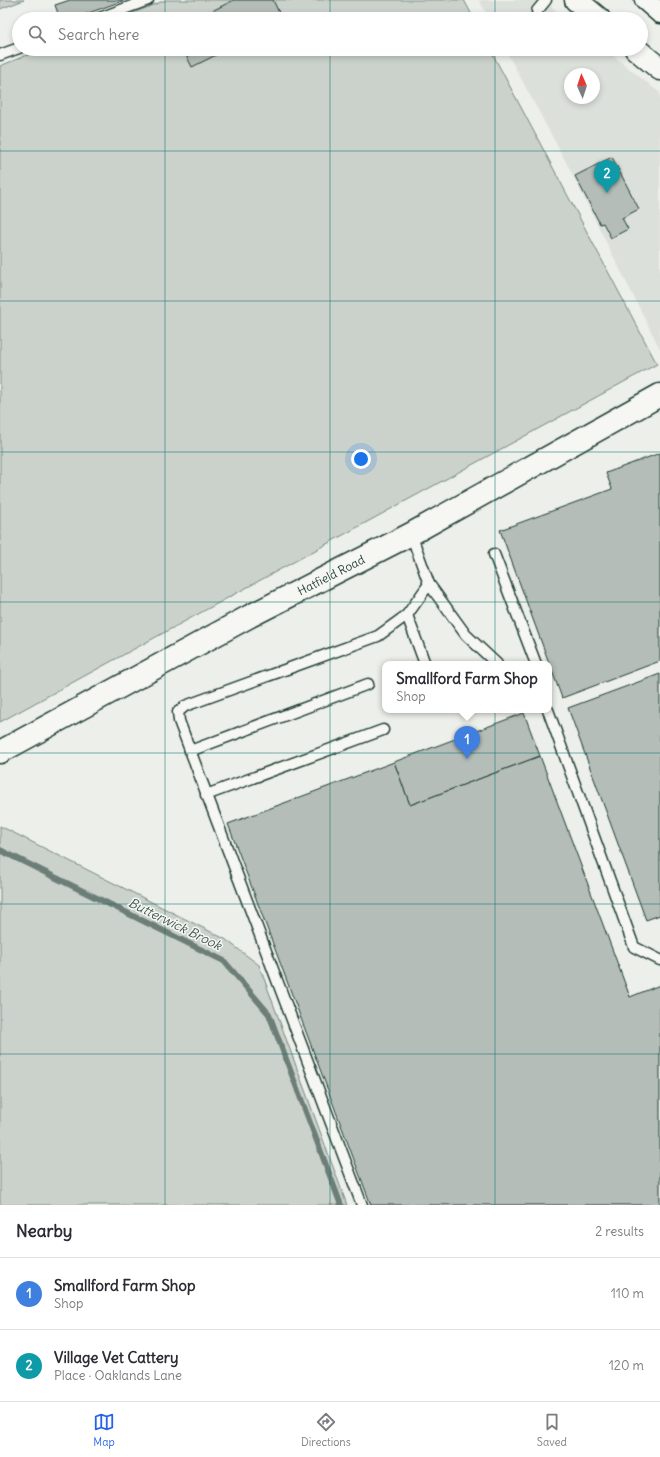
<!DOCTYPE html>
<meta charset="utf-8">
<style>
:root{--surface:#fff;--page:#f7f7f7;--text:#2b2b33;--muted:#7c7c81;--line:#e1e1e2;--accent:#2563eb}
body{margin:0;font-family:Delius,sans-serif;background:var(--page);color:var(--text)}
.compass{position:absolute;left:564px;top:68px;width:36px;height:36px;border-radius:50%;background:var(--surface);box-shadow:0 2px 6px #0003;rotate:357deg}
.you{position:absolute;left:361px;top:459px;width:14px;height:14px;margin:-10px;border:3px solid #fff;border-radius:50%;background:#1a73e8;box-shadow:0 0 0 6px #1a73e833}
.badge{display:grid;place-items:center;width:26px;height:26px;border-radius:50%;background:var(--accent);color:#fff;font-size:13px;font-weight:700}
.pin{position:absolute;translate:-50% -33px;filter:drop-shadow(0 1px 2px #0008)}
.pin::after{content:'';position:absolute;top:21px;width:14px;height:12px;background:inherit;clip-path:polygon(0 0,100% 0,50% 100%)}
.popup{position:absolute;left:382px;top:661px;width:170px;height:52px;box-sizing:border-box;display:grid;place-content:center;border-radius:8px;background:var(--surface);filter:drop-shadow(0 1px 3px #0005);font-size:13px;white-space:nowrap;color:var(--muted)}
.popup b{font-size:15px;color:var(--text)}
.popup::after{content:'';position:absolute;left:50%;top:100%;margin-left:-8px;border:8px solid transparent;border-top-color:var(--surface)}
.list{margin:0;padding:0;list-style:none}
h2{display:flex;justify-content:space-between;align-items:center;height:52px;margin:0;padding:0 16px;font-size:17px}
h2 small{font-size:13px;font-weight:400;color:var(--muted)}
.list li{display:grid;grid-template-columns:26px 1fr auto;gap:12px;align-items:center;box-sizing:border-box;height:72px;padding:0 16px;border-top:1px solid var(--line)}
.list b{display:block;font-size:15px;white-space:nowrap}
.list p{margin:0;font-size:13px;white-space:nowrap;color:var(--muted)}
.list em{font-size:13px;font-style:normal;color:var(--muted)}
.icon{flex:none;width:22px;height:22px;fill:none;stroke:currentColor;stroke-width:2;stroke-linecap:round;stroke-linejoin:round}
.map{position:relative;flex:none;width:660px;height:1205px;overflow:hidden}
.search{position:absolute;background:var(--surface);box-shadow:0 2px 6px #0003;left:12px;right:12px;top:12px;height:44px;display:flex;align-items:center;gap:10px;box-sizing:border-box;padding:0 14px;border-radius:22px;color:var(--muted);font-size:15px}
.sheet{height:196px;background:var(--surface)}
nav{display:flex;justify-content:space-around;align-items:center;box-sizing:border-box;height:56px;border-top:1px solid var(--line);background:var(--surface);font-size:11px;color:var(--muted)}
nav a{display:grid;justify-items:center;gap:2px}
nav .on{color:var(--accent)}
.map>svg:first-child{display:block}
</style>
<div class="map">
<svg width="660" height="1205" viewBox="0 0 660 1205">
<rect width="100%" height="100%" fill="#edefea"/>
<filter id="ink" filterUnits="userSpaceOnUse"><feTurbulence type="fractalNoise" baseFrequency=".025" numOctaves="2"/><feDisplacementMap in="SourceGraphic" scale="8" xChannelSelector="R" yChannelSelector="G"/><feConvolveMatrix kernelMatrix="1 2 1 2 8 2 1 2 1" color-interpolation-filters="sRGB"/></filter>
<g filter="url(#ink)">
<g fill="#dce0db" fill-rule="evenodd">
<polygon points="479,0 543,0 567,19 489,19"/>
<path d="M505 49H605L660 93V349L567 164ZM570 74H594V98H570Z"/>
</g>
<g fill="#cbd2cc" stroke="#758880">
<polygon points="0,0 24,0 0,9"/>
<polygon points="166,0 464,0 474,19 118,19"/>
<polygon points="42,49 490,49 657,364 0,722 0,66"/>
<polygon points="0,826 225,939 259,965 347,1205 0,1205"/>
</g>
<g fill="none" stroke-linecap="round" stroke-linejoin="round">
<polyline stroke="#6c7e77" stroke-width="6" points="0,850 224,961 269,1014 341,1205"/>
</g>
<g fill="#b4bdb8" stroke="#1f3d34">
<polygon points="70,0 125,0 72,19 60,19 55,5"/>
<polygon points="234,0 273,0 282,19 196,19"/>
<polygon points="183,49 228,49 192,67"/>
<polygon points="612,157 639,209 622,218 628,229 611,238 603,223 600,224 575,176"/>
<polygon points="660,453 660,661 562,698 500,530 612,489 606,473"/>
<polygon points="660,674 660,915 646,920 568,708"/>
<polygon points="524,713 540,756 410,805 394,762"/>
<polygon points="540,756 630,997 660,985 660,1205 371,1205 228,824 394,762 410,805"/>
</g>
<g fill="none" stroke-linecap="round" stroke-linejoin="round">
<defs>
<g id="lane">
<polyline points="537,11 546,0"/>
<polyline points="97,19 148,0"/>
<polyline points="0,55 19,48"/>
<polyline points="411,534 429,584 466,635 497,664"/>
<polyline points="494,554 536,664"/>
<polyline points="407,615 425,664"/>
<polyline points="548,710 634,947 660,960"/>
<polyline points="190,751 368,684"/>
<polyline points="206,795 383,730"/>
<polyline points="362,1205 179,721 178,712 185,706 378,636 407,615 429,584"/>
</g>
<polyline id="street" points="645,0 660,13"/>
<g id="secondary">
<polyline points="576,0 599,19"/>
<polyline points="636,49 660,69"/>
</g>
<polyline id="primary" points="0,752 250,616 411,534 660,395"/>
</defs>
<use href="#lane" stroke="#1f3d34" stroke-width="13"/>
<use href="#street" stroke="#1f3d34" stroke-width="23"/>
<use href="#secondary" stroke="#1f3d34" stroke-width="25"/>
<use href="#primary" stroke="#1f3d34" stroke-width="25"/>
<use href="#lane" stroke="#f6f6f2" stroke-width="10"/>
<use href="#street" stroke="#f6f6f2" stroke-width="20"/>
<use href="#secondary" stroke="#f6f6f2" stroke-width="22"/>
<use href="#primary" stroke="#f6f6f2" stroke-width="22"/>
</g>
</g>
<path fill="none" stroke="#0f766e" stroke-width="1" stroke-opacity="0.55" d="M165 0V19M330 0V19M495 0V19M165 49V1205M330 49V1205M495 49V1205M0 151H660M0 301H660M0 452H660M0 602H660M0 753H660M0 904H660M0 1054H660"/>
<g text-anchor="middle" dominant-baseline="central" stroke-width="3" stroke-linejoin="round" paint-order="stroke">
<g font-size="12" fill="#1f3d34" stroke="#f6f6f2">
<text transform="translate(331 575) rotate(-27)">Hatfield Road</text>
</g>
<g font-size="13" font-style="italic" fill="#3f5850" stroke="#f6f6f2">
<text transform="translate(175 924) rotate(26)">Butterwick Brook</text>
</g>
</g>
</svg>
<svg class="compass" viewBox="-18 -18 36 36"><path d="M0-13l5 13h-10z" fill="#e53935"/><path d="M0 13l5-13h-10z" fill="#7c7c81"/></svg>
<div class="you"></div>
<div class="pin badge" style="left:467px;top:759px;background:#3f7fe0">1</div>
<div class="popup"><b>Smallford Farm Shop</b>Shop</div>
<div class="pin badge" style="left:607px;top:193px;background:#0f9aa8">2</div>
<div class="search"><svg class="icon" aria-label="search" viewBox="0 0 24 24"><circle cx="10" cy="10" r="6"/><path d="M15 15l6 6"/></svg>Search here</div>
</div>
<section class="sheet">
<h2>Nearby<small>2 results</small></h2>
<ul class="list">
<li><span class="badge" style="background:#3f7fe0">1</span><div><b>Smallford Farm Shop</b><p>Shop</p></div><em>110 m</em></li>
<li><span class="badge" style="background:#0f9aa8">2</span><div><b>Village Vet Cattery</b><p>Place · Oaklands Lane</p></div><em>120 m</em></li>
</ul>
</section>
<nav>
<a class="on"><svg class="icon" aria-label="map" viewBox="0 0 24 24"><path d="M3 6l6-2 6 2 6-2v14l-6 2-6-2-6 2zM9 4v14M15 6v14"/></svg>Map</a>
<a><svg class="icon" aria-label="directions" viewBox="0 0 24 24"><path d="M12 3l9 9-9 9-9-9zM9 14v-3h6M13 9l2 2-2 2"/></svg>Directions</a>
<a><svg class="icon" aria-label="saved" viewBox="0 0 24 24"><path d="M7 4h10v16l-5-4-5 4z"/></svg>Saved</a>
</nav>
